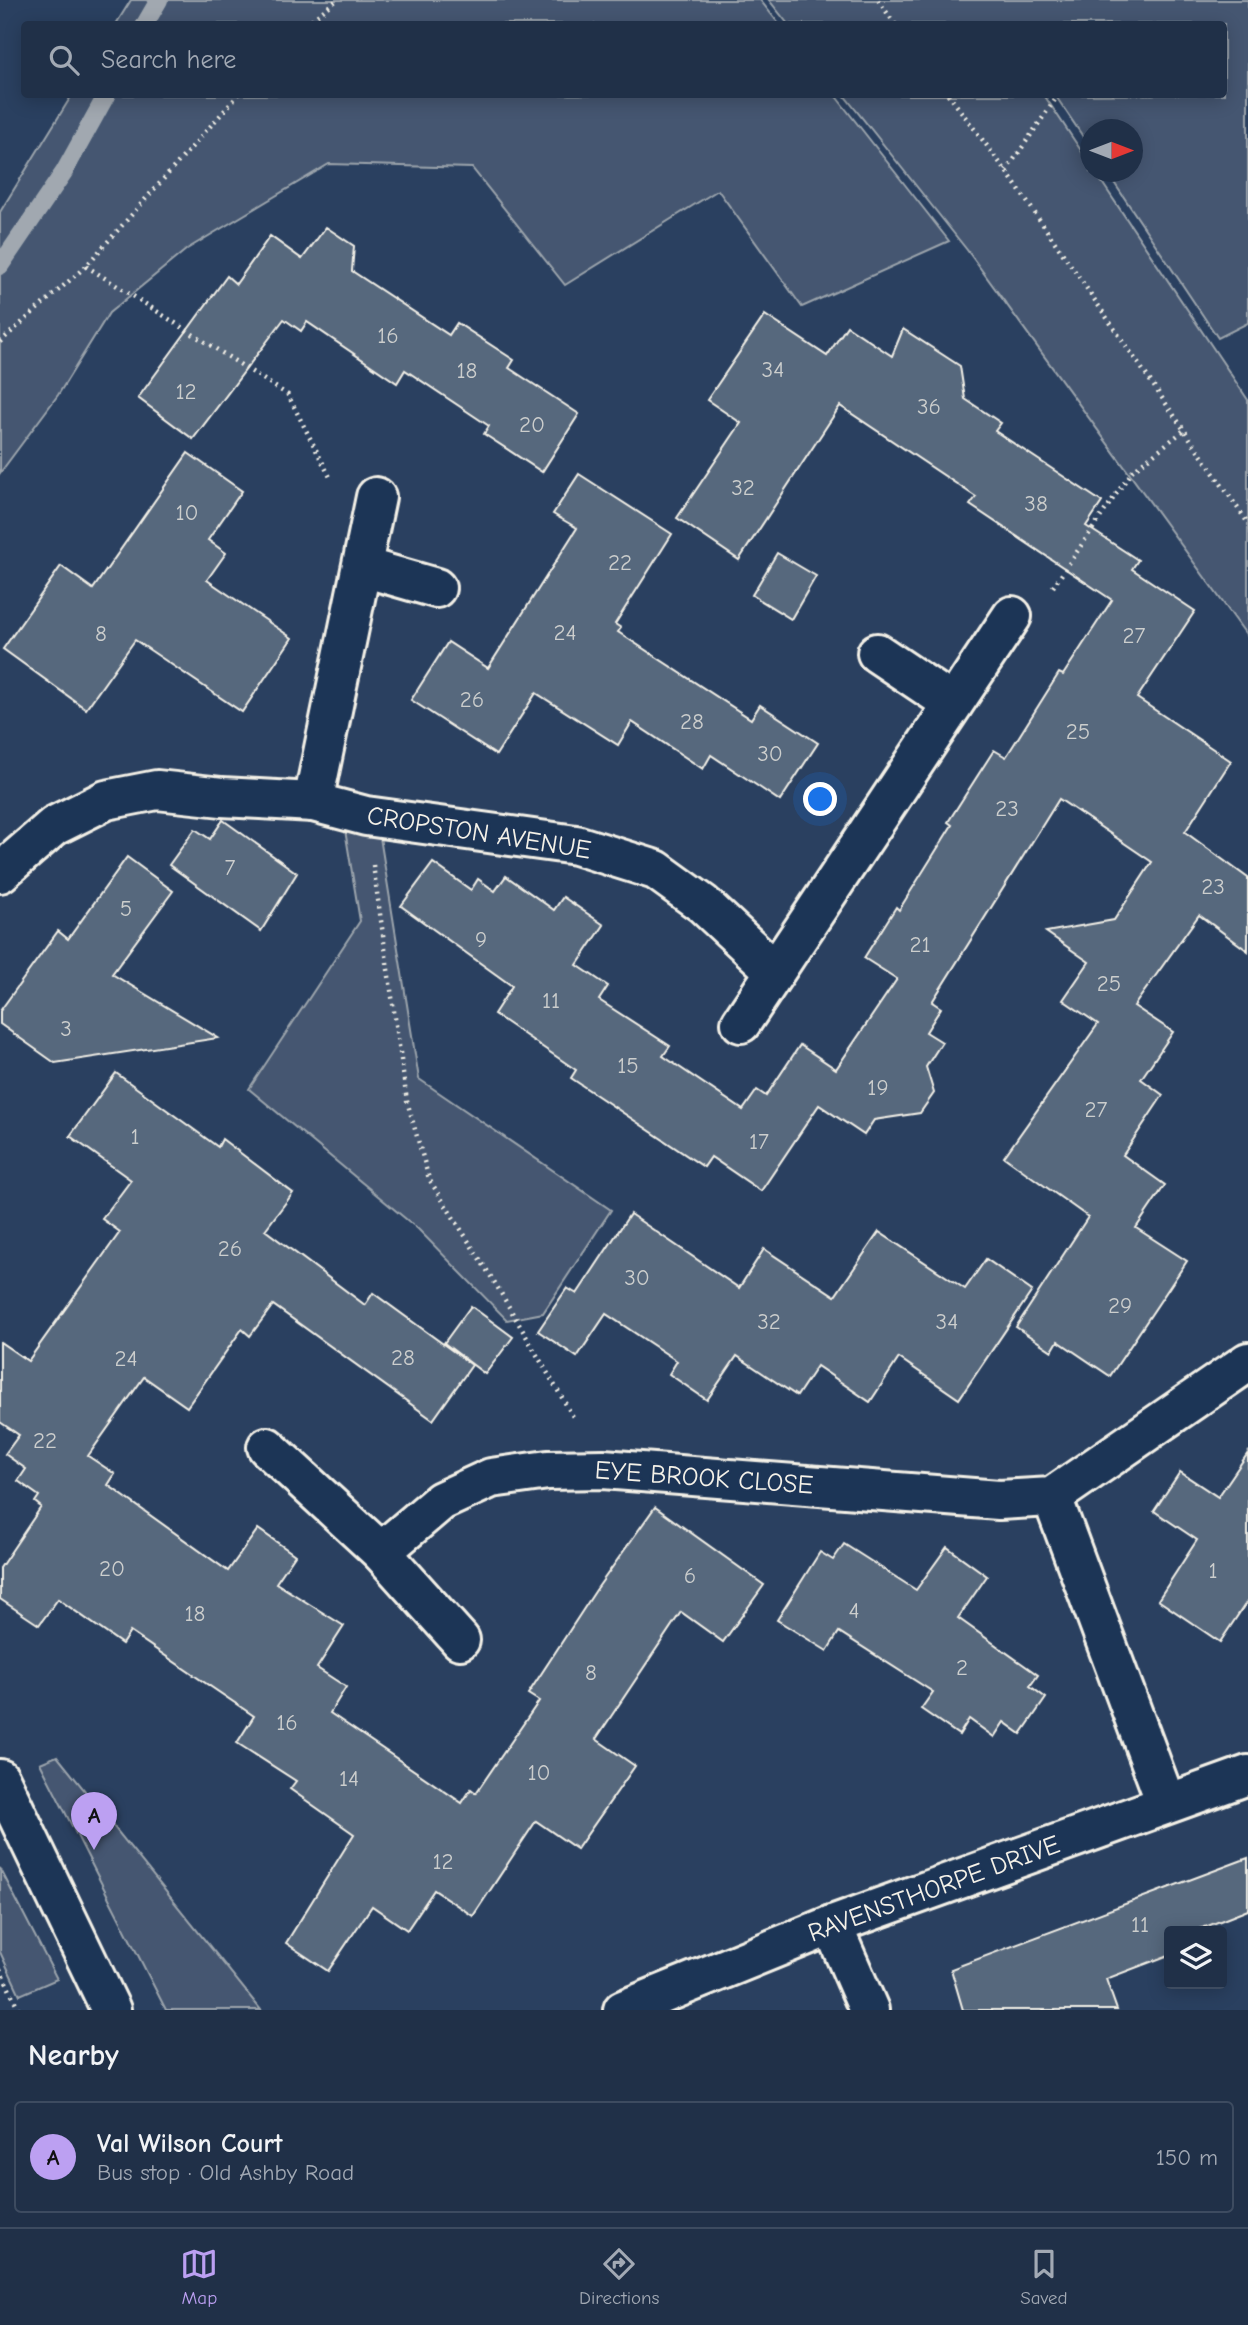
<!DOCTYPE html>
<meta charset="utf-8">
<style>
:root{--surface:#203048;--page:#2d3c52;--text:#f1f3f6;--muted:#a2a9b4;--line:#3d4b60;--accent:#bca0f2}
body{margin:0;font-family:"Comic Neue",sans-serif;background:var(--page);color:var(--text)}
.controls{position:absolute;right:21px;bottom:21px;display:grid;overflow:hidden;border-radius:7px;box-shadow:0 4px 18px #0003}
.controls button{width:63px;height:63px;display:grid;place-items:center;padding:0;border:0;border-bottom:2px solid var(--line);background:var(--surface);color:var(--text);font:35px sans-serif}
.compass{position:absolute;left:1080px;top:119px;width:63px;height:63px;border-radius:50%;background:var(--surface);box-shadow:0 4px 18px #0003;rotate:90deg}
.you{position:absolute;left:821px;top:800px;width:24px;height:24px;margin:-18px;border:5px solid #fff;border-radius:50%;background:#1a73e8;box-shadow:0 0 0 10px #1a73e833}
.badge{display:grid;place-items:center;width:46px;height:46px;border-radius:50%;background:var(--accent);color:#111;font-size:23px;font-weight:700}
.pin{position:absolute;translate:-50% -58px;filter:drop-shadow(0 2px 4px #0008)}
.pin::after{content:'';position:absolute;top:37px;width:24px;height:21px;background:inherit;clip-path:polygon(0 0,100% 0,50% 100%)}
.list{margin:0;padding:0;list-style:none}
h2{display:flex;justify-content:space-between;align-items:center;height:91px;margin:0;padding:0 28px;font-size:30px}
h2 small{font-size:23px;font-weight:400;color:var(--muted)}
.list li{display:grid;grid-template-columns:46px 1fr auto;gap:21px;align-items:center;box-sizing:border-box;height:112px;margin:0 14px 14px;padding:0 14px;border:2px solid var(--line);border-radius:7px}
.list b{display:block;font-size:26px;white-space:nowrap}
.list p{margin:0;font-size:23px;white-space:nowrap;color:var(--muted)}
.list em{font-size:23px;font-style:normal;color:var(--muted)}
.icon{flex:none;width:38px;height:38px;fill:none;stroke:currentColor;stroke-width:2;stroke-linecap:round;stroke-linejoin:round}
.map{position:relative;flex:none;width:1248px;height:2010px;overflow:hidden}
.search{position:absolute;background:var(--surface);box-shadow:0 4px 18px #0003;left:21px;right:21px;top:21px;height:77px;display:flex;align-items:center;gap:18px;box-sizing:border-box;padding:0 24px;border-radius:7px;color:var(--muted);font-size:26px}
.sheet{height:217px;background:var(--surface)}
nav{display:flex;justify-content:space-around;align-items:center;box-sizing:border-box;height:98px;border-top:2px solid var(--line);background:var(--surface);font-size:19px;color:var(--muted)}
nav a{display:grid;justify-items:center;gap:4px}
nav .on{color:var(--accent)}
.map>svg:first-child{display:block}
</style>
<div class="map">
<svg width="1248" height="2010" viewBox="0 0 1248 2010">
<rect width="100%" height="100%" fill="#2a4060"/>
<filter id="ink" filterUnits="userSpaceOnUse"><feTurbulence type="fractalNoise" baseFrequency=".0143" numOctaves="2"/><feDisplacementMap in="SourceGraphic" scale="14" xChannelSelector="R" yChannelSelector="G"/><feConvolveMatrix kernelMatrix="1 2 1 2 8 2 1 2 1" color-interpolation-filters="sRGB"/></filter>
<g filter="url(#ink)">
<g fill="#445771" stroke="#9ca4ac" stroke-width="2">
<polygon points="131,0 760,0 779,24 116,24"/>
<polygon points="769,0 1248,0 1248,323 1218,338 1107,172 1132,172 1132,130 1090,130 1090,147 1055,95 1224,94 1224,24 788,24"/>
<polygon points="834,94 949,241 802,307 718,190 565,285 472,168 329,164 187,249 109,313 58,395 0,473 0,212 72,95"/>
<polygon points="844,95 1044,95 1090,164 1090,172 1095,172 1248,400 1248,637 967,250"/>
<polygon points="345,830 380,837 419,1079 611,1210 543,1313 507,1320 418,1229 249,1089 360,921"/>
<polygon points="57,1756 261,2010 166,2010 40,1763"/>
<polygon points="0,1868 57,1979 20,1995 0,1952"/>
</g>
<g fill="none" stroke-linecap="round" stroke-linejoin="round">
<g stroke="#a1a8b0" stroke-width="18">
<polyline points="145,24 159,0"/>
<polyline points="0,266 64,172 107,94"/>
</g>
</g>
<g fill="#56677d" stroke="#f4f1e8" stroke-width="2">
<polygon points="326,227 354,246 352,271 449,335 457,323 514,360 509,368 579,414 542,472 484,434 489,426 405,370 397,383 307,322 301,331 284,319 193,439 138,398 227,276 236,284 270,236 302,259"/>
<polygon points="765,315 827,356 847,326 892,356 903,329 960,366 965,399 1001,423 995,431 1102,502 1086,526 1138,560 1132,569 1195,611 1137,698 1231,761 1185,832 1248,878 1248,951 1199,915 1134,1006 1173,1032 1141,1079 1163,1095 1123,1155 1165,1185 1136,1228 1187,1261 1110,1376 1058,1341 1052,1351 1016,1327 1088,1217 1004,1157 1098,1024 1063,1000 1089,962 1046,932 1114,920 1152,862 1059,799 932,1002 941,1008 926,1032 942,1042 926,1067 934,1093 920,1113 874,1120 864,1135 819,1105 761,1191 711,1157 704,1167 571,1078 576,1070 494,1014 512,986 401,906 433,863 471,890 478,879 495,891 506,876 554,910 563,897 604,925 577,965 608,986 599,1000 670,1046 663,1056 743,1110 757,1090 766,1096 800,1045 836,1069 897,979 864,958 896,907 899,910 952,825 948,822 994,750 1006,757 1059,673 1063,675 1112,600 970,505 976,497 840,406 739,560 677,518 741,423 707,400"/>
<polygon points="188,453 242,491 208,540 226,553 207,580 292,638 242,712 135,640 86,709 3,649 61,566 93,589"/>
<polygon points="579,474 672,534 615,624 621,628 618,632 751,719 760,705 818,743 780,801 711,755 703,769 632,722 618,745 536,693 496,755 411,700 448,642 488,668 577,528 553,514"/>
<polygon points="777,553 816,576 791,619 752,595"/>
<polygon points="223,820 297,873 261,931 169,865 195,829 210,839"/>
<polygon points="127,857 173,891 112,974 218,1038 55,1063 0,1024 0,1011 58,931 68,939"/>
<polygon points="116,1073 218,1147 222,1139 293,1193 265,1230 365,1305 373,1293 472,1365 433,1420 273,1305 250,1336 242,1329 187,1407 144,1377 88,1456 115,1474 108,1485 228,1571 258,1529 295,1555 276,1583 344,1626 317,1668 346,1687 330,1713 462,1803 471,1789 476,1793 539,1701 528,1694 596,1590 655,1507 764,1585 723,1642 681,1612 596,1739 635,1766 577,1849 536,1821 473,1916 434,1890 407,1930 372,1906 328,1971 286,1943 354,1834 290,1789 296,1781 237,1743 254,1716 130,1632 122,1644 58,1599 39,1625 0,1599 0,1568 41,1507 35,1502 39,1496 18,1481 26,1469 5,1454 19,1435 0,1422 0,1342 28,1361 120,1232 102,1219 131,1180 70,1136"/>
<polygon points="630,1214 739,1288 764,1249 835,1296 879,1232 965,1289 986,1259 1032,1291 959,1399 899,1358 870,1402 817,1366 797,1396 737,1356 707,1400 669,1374 677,1361 606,1314 577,1357 538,1331 567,1288 577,1294"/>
<polygon points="471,1306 513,1337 485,1374 444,1343"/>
<polygon points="1248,1453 1248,1600 1220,1642 1158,1600 1197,1540 1154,1511 1180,1472 1218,1497"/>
<polygon points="844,1544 916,1590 947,1547 987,1576 958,1618 1038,1675 1030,1686 1046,1698 1021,1734 1004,1722 994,1737 969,1719 959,1735 921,1709 933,1692 839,1632 827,1651 777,1620 820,1552 833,1560"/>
<polygon points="1248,1858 1248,1910 1195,1931 1169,1931 1169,1955 1106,1979 1117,2010 963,2010 951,1969"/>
</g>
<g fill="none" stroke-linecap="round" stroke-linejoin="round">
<defs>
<g id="minor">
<polyline points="363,567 436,588"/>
<polyline points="877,653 953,704"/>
<polyline points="313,802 376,497"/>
<polyline points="0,873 54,826 106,800 157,790 222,797 313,802 366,816 576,845 656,870 703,904 775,971"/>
<polyline points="741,1023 1012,616"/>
<polyline points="267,1447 381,1552 460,1640"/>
<polyline points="1052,1497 1166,1803"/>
<polyline points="381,1552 441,1501 491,1478 548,1470 603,1469 999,1500 1052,1497 1248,1362"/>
<polyline points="832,1925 869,2010"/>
<polyline points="623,2010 832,1925 1248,1775"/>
</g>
<polyline id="tertiary" points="0,1779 111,2010"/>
</defs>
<use href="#minor" stroke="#f4f1e8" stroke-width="44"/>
<use href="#tertiary" stroke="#f4f1e8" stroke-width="44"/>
<g stroke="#f4f1e8" stroke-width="4.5" stroke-dasharray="2 5" stroke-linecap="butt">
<polyline points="878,0 895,24"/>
<polyline points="306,24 337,0"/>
<polyline points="948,94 1006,171 1248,523"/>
<polyline points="1006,171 1059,94"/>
<polyline points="86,266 288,395 330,477"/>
<polyline points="0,342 86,266 239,94"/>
<polyline points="1053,587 1132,471 1183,431"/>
<polyline points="373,865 407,1101 429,1179 495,1283 575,1420"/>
<polyline points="0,1969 19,2010"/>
</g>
<use href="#minor" stroke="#1d3557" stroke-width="38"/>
<use href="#tertiary" stroke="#1d3557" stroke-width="38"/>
</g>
</g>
<g text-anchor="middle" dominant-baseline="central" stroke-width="5" stroke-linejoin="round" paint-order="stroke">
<g font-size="23" fill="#cccecd">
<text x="388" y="335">16</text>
<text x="773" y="369">34</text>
<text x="467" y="370">18</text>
<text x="186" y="391">12</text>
<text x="929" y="406">36</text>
<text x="532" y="424">20</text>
<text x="743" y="487">32</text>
<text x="1036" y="503">38</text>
<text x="187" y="512">10</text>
<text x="620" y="562">22</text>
<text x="565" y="632">24</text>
<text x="101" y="633">8</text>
<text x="1134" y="635">27</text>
<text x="472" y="699">26</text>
<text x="692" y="721">28</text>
<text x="1078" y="731">25</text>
<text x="770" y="753">30</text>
<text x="1007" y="808">23</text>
<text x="230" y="867">7</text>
<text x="1213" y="886">23</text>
<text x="126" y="908">5</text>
<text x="481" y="939">9</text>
<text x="920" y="944">21</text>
<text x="1109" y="983">25</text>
<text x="551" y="1000">11</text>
<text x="66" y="1028">3</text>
<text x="628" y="1065">15</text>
<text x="878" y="1087">19</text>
<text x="1096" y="1109">27</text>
<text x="135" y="1136">1</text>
<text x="759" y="1141">17</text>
<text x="230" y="1248">26</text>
<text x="637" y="1277">30</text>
<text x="1120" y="1305">29</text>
<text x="769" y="1321">32</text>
<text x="947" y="1321">34</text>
<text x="403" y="1357">28</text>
<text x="126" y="1358">24</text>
<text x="45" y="1440">22</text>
<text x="112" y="1568">20</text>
<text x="1213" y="1570">1</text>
<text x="690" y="1575">6</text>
<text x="854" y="1610">4</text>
<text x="195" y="1613">18</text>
<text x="962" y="1667">2</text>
<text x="591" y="1672">8</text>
<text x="287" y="1722">16</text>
<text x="539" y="1772">10</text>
<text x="349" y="1778">14</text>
<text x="443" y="1861">12</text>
<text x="1140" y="1924">11</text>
</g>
<g font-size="26" fill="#f4f1e8" stroke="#1d3557">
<text transform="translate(479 833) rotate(9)">CROPSTON AVENUE</text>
<text transform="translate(704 1478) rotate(4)">EYE BROOK CLOSE</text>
<text transform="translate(934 1889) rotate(-20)">RAVENSTHORPE DRIVE</text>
</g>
</g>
</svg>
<div class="controls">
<button><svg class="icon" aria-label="layers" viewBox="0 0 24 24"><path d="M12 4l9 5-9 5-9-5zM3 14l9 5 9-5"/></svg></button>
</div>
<svg class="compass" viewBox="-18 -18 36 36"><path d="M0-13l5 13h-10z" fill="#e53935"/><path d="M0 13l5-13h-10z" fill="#a2a9b4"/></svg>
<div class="you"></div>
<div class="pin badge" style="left:94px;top:1850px">A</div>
<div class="search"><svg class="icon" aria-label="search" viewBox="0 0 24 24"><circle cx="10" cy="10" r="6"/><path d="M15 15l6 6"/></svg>Search here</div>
</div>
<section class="sheet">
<h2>Nearby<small></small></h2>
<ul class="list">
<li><span class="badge">A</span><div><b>Val Wilson Court</b><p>Bus stop · Old Ashby Road</p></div><em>150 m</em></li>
</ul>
</section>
<nav>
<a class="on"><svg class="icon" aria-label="map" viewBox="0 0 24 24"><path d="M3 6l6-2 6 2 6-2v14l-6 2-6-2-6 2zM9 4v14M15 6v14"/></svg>Map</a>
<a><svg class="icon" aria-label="directions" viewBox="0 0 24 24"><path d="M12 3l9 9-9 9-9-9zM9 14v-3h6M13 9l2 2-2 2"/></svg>Directions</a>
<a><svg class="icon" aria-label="saved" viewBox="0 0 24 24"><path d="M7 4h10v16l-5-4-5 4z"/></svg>Saved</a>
</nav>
